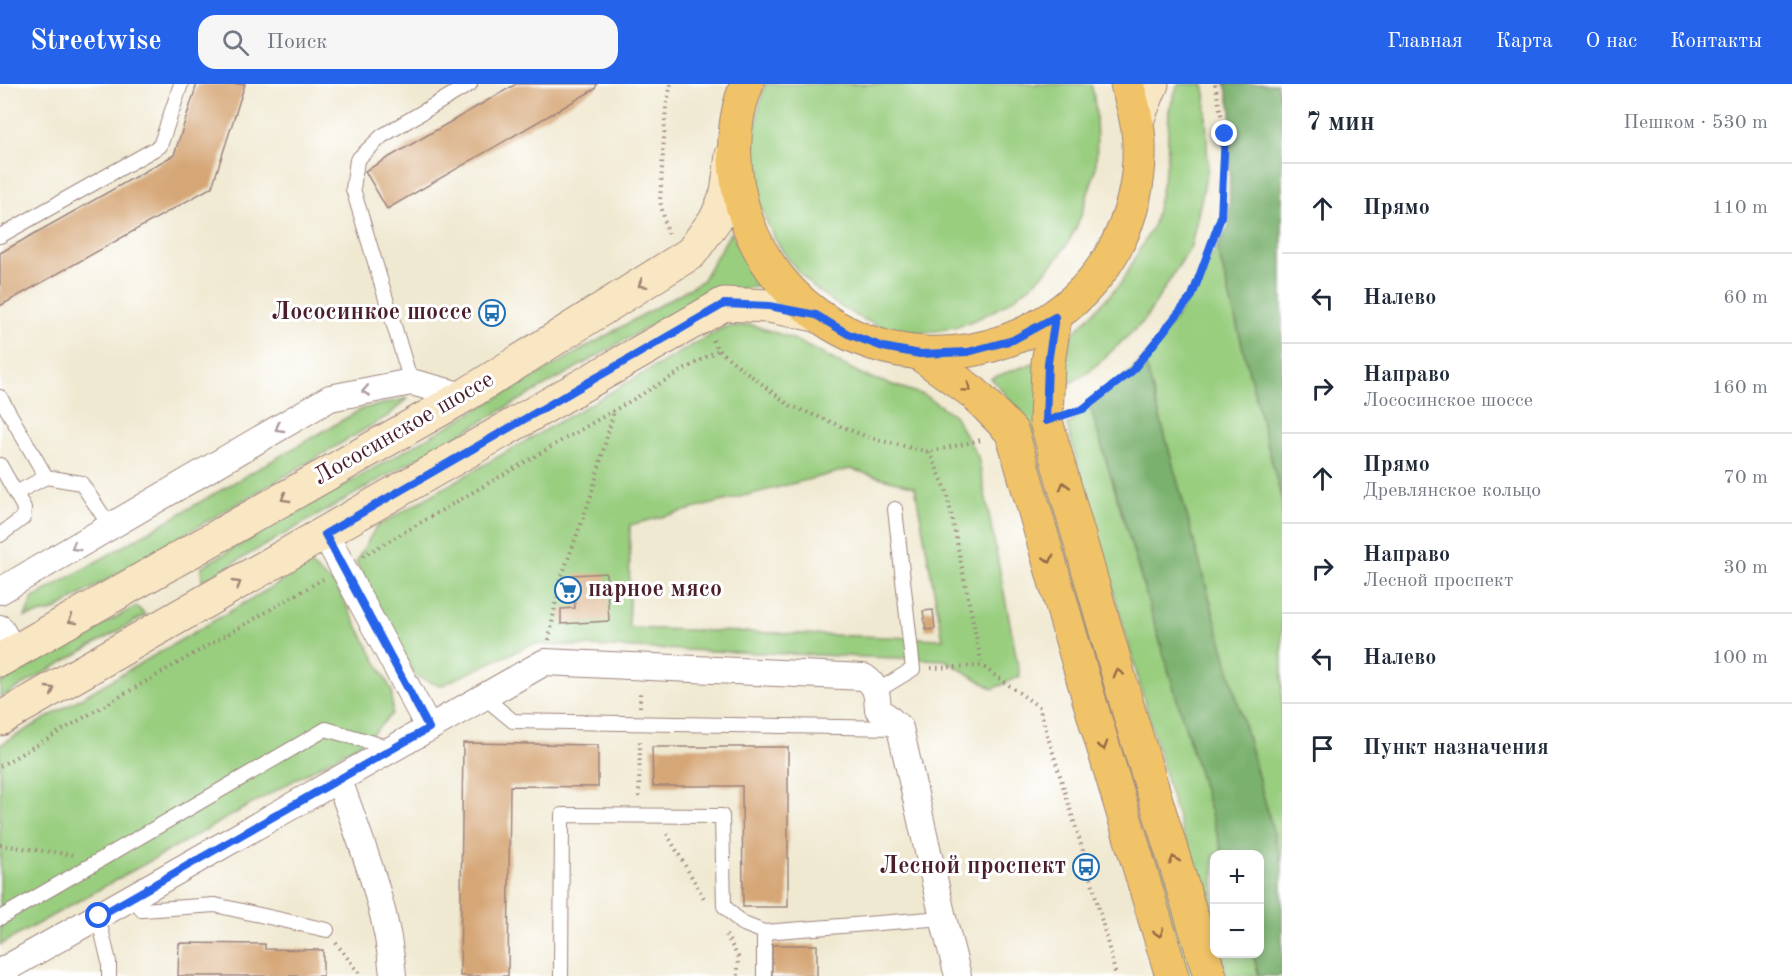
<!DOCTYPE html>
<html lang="ru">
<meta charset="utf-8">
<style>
:root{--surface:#fff;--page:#f6f6f7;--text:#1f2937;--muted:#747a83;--line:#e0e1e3;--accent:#2563eb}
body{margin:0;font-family:"Old Standard TT",serif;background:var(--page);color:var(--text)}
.controls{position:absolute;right:18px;bottom:18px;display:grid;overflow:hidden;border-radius:12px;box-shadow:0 3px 9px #0003}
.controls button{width:54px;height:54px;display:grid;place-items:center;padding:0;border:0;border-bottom:2px solid var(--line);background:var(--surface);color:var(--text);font:30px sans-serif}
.stop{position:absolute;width:18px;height:18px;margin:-14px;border:4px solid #2563eb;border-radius:50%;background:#fff}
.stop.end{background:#2563eb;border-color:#fff;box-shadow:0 2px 6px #0008}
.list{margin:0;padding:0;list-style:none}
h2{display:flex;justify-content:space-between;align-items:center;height:78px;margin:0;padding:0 24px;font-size:26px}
h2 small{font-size:20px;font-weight:400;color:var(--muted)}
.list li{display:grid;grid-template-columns:39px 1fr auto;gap:18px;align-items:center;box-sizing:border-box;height:90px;padding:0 24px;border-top:2px solid var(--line)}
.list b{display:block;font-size:22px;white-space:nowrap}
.list p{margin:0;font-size:20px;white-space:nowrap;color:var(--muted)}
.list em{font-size:20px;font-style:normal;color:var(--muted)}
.icon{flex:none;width:33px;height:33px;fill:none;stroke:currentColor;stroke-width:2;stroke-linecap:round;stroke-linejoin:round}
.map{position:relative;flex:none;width:1282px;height:892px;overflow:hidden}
header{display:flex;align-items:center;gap:36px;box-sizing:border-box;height:84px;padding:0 30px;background:var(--accent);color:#fff}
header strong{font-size:28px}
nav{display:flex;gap:33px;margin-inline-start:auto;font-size:21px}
.search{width:420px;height:54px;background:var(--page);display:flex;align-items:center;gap:15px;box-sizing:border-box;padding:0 21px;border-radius:18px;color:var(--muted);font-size:22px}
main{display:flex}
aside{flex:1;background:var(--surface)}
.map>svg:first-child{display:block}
</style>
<header>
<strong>Streetwise</strong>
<div class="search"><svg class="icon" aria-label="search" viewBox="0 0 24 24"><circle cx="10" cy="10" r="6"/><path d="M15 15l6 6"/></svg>Поиск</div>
<nav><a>Главная</a><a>Карта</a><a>О нас</a><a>Контакты</a></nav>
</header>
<main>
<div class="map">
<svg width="1282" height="892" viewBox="0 0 1282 892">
<rect width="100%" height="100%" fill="#fff"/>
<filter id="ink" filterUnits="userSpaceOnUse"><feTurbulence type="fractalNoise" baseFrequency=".0167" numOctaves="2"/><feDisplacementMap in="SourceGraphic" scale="12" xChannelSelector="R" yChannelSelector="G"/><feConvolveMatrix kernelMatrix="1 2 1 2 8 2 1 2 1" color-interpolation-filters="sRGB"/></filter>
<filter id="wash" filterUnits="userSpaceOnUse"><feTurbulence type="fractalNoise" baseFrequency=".008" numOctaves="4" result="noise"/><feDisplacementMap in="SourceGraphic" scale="24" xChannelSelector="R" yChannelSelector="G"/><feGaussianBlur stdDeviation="1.35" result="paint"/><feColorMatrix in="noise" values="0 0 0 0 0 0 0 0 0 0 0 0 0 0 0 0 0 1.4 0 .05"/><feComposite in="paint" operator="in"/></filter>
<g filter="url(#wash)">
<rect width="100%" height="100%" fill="#f0e9d1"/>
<g fill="#99ce7f" stroke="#727655" stroke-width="1.5" fill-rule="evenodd">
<path d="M765 0H1091C1097 19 1098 66 1095 86 1093 96 1089 106 1086 116 1074 159 1052 187 1016 213 983 236 947 251 906 248 890 248 873 240 859 233 804 206 763 156 755 94 751 62 756 30 765 0Z"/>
<polygon points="1178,0 1203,0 1205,5 1208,84 1191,162 1144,237 1089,288 1063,303 1069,254 1121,199 1154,140 1167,78 1169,26"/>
<polygon points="731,148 760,202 704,211 202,497 201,483 702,197"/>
<polygon points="1217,163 1282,417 1282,780 1144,275 1180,228"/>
<path d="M752 241 791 254 865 292 924 311 954 331 978 373 1020 592 993 605 945 576 532 560 440 602 415 592 356 478 376 443 724 243ZM850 385 915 403 943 555 629 544 630 441Z"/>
<polygon points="1039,277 1197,892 1187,892 1020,327 991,294"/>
<polygon points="408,314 388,332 53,527 25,533 33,514 362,325"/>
<polygon points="1090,322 1223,770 1214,770 1214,851 1169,705 1067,342"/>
<polygon points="310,481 336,502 392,607 392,630 366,656 0,861 0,661"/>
<polygon points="136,522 146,531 0,614 0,599"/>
<polygon points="1220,870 1253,870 1259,892 1227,892"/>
</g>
<g fill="#7ab16e" stroke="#62684c" stroke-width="1.5">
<polygon points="1225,0 1277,0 1282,22 1282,417 1217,163 1229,142 1231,24"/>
<polygon points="1144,275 1282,780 1282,892 1259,892 1253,870 1260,870 1260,770 1223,770 1090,322"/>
</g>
<g id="blocks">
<g fill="#d5a676">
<polygon points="197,0 245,0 212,103 0,222 0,169 174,71"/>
<polygon points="516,0 597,0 595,5 387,125 365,87"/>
<polygon points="606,489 609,537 561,540 561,525 575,524 573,491"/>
<polygon points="933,526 935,545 926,546 923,527"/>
<polygon points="463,659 598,661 598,703 510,702 508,892 460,892"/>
<polygon points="652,663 788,663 788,823 743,823 742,702 653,702"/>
<polygon points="179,859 265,860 265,865 323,866 323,892 178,892"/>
<rect x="772" y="861" width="45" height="31"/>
</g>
</g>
</g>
<g filter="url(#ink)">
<use href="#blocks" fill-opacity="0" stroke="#9d847e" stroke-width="1.5"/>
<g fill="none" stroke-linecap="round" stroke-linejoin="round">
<defs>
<g id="lane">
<polyline points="0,152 160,62 181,0"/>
<polyline points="411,298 353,105 357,76 382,52 470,0"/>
<polyline points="0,313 46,393 81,399 110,442"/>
<polyline points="0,381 24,424 23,434 0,451"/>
<polyline points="16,409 46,393"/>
<polyline points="877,607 913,585 895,425"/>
<polyline points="484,613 513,637 896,644"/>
<polyline points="135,812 142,826 215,821 327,846"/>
<polyline points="98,832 109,878 109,892"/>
<polyline points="0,834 326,645 393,665"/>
<polyline points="764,848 943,834"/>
<polyline points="561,892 562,731 722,732 724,822 741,839 764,848 764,892"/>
</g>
<g id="street">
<polyline points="325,450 429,644"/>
<polyline points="0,507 330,314 411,298 464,312"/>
<polyline points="0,544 14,568"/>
<path d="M339 696C361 759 388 824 393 892"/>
<path d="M0 888 545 578 864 593C877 602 877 610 878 625L900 644 943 834 958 892"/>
</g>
<g id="secondary">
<polyline points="1137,36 1152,0"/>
<polyline points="0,576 464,312 691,169 717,133 727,109 732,71"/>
<polyline points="0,635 724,220 769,222 816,231"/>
</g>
<g id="primary">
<path d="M747 0C729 43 732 94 747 137 762 180 792 216 831 240 943 308 1094 252 1131 125 1139 97 1142 63 1136 35 1134 23 1130 11 1127 0"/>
<polyline points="1055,233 1048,279 1046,337 1131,635 1210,892"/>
<polyline points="920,270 974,309 1012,348 1088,612 1172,892"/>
</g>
</defs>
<use href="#lane" stroke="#9d847e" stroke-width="16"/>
<use href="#street" stroke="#9d847e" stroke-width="28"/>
<use href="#secondary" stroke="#9d847e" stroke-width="35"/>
<use href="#primary" stroke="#9d847e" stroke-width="35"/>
<g stroke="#9d847e" stroke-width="4" stroke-dasharray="1.5 4.5" stroke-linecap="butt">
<polyline points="668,150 660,117 666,22 671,0"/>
<polyline points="713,256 718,266 789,321 870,354 929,368 981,356"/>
<polyline points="1074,328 1083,325 1132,287 1192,212 1221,133 1225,50 1215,0"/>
<polyline points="929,368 946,405 982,582"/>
<polyline points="363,472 718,266"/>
<polyline points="549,556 559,500 591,412 614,327"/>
<polyline points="931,584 982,582 1039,623 1090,790 1116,892"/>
<polyline points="640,623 640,606"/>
<polyline points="0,682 323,495"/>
<polyline points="639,713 640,657"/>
<polyline points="667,750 705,816"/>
<polyline points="0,761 74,771"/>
<polyline points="726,851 738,873 738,892"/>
<polyline points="336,859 359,889 359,892"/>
</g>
<use href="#lane" stroke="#fff" stroke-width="14"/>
<use href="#street" stroke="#fff" stroke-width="26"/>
<use href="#secondary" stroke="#f9e7c3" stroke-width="33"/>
<use href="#primary" stroke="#f0c369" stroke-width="33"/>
</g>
<defs><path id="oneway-chevron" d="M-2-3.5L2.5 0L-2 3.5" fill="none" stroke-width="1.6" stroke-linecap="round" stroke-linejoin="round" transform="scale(1.5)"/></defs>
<g stroke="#a28377">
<use href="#oneway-chevron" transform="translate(642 200) rotate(148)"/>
<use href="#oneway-chevron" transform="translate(285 414) rotate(150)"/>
<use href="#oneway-chevron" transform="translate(237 500) rotate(-30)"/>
<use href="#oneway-chevron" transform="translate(72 536) rotate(151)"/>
<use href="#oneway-chevron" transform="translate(51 606) rotate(-30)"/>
</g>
<g stroke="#956947">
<use href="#oneway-chevron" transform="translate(967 304) rotate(37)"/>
<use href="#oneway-chevron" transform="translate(1064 402) rotate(-106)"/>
<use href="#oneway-chevron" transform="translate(1049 475) rotate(74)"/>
<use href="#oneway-chevron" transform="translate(1118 589) rotate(-106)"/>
<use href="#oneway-chevron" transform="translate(1103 662) rotate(73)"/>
<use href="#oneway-chevron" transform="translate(1174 776) rotate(-107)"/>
<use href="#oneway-chevron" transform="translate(1159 849) rotate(73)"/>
</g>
<g stroke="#ae9aa0">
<use href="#oneway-chevron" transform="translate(366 307) rotate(169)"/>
<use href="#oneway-chevron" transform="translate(279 344) rotate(150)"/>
<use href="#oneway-chevron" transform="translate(75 463) rotate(150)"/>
</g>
</g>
<g fill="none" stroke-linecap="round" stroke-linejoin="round" filter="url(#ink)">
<polyline stroke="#2563eb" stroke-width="8" points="99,832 429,644 325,450 724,220 769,222 816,231 848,250 883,263 920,270 968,268 1013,256 1055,233 1048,279 1046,337 1083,325 1132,287 1192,212 1221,133 1225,50"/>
</g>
<defs>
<symbol id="bus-ring" viewBox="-11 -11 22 22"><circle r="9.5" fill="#fff" stroke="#1f6fb2" stroke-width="1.5"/><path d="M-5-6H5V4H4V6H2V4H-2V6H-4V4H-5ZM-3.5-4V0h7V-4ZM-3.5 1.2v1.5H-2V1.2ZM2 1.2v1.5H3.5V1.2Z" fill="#1f6fb2"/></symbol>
<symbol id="supermarket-ring" viewBox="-11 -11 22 22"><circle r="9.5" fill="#fff" stroke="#1f6fb2" stroke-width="1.5"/><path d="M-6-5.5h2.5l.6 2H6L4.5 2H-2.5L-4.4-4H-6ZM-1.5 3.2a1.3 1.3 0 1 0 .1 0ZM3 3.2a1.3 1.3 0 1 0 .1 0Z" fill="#1f6fb2"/></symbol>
</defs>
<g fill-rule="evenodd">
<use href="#bus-ring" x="477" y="214" width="30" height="30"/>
<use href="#supermarket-ring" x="553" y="491" width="30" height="30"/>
<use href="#bus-ring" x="1071" y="768" width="30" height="30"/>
</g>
<g text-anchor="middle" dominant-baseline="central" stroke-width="6" stroke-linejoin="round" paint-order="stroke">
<g font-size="24" font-weight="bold" fill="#4a1f2b" stroke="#fff" text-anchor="end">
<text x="472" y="229">Лососинкое шоссе</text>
<text x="588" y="506" text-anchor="start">парное мясо</text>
<text x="1066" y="783">Лесной проспект</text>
</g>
<g font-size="24" fill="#4a1f2b" stroke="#fff">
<text transform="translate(404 345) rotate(-30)">Лососинское шоссе</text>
</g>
</g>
</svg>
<div class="controls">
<button>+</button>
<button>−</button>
</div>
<div class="stop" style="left:99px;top:832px"></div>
<div class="stop end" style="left:1225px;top:50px"></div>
</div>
<aside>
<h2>7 мин<small>Пешком · 530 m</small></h2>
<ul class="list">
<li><svg class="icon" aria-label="ahead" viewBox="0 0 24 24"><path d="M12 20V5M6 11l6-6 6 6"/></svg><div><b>Прямо</b></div><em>110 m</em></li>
<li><svg class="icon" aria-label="left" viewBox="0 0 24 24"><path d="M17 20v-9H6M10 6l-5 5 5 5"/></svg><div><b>Налево</b></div><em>60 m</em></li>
<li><svg class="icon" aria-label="right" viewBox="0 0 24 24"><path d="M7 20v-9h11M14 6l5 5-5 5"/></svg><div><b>Направо</b><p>Лососинское шоссе</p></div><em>160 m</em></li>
<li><svg class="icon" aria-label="ahead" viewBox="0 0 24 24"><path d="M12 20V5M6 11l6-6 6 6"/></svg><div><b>Прямо</b><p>Древлянское кольцо</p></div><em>70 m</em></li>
<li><svg class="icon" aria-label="right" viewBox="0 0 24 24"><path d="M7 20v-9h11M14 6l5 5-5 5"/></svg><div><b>Направо</b><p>Лесной проспект</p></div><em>30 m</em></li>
<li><svg class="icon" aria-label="left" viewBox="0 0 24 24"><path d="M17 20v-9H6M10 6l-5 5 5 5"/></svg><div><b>Налево</b></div><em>100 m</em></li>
<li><svg class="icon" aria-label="arrive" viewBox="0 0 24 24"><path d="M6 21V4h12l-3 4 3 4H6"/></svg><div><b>Пункт назначения</b></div></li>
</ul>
</aside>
</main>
